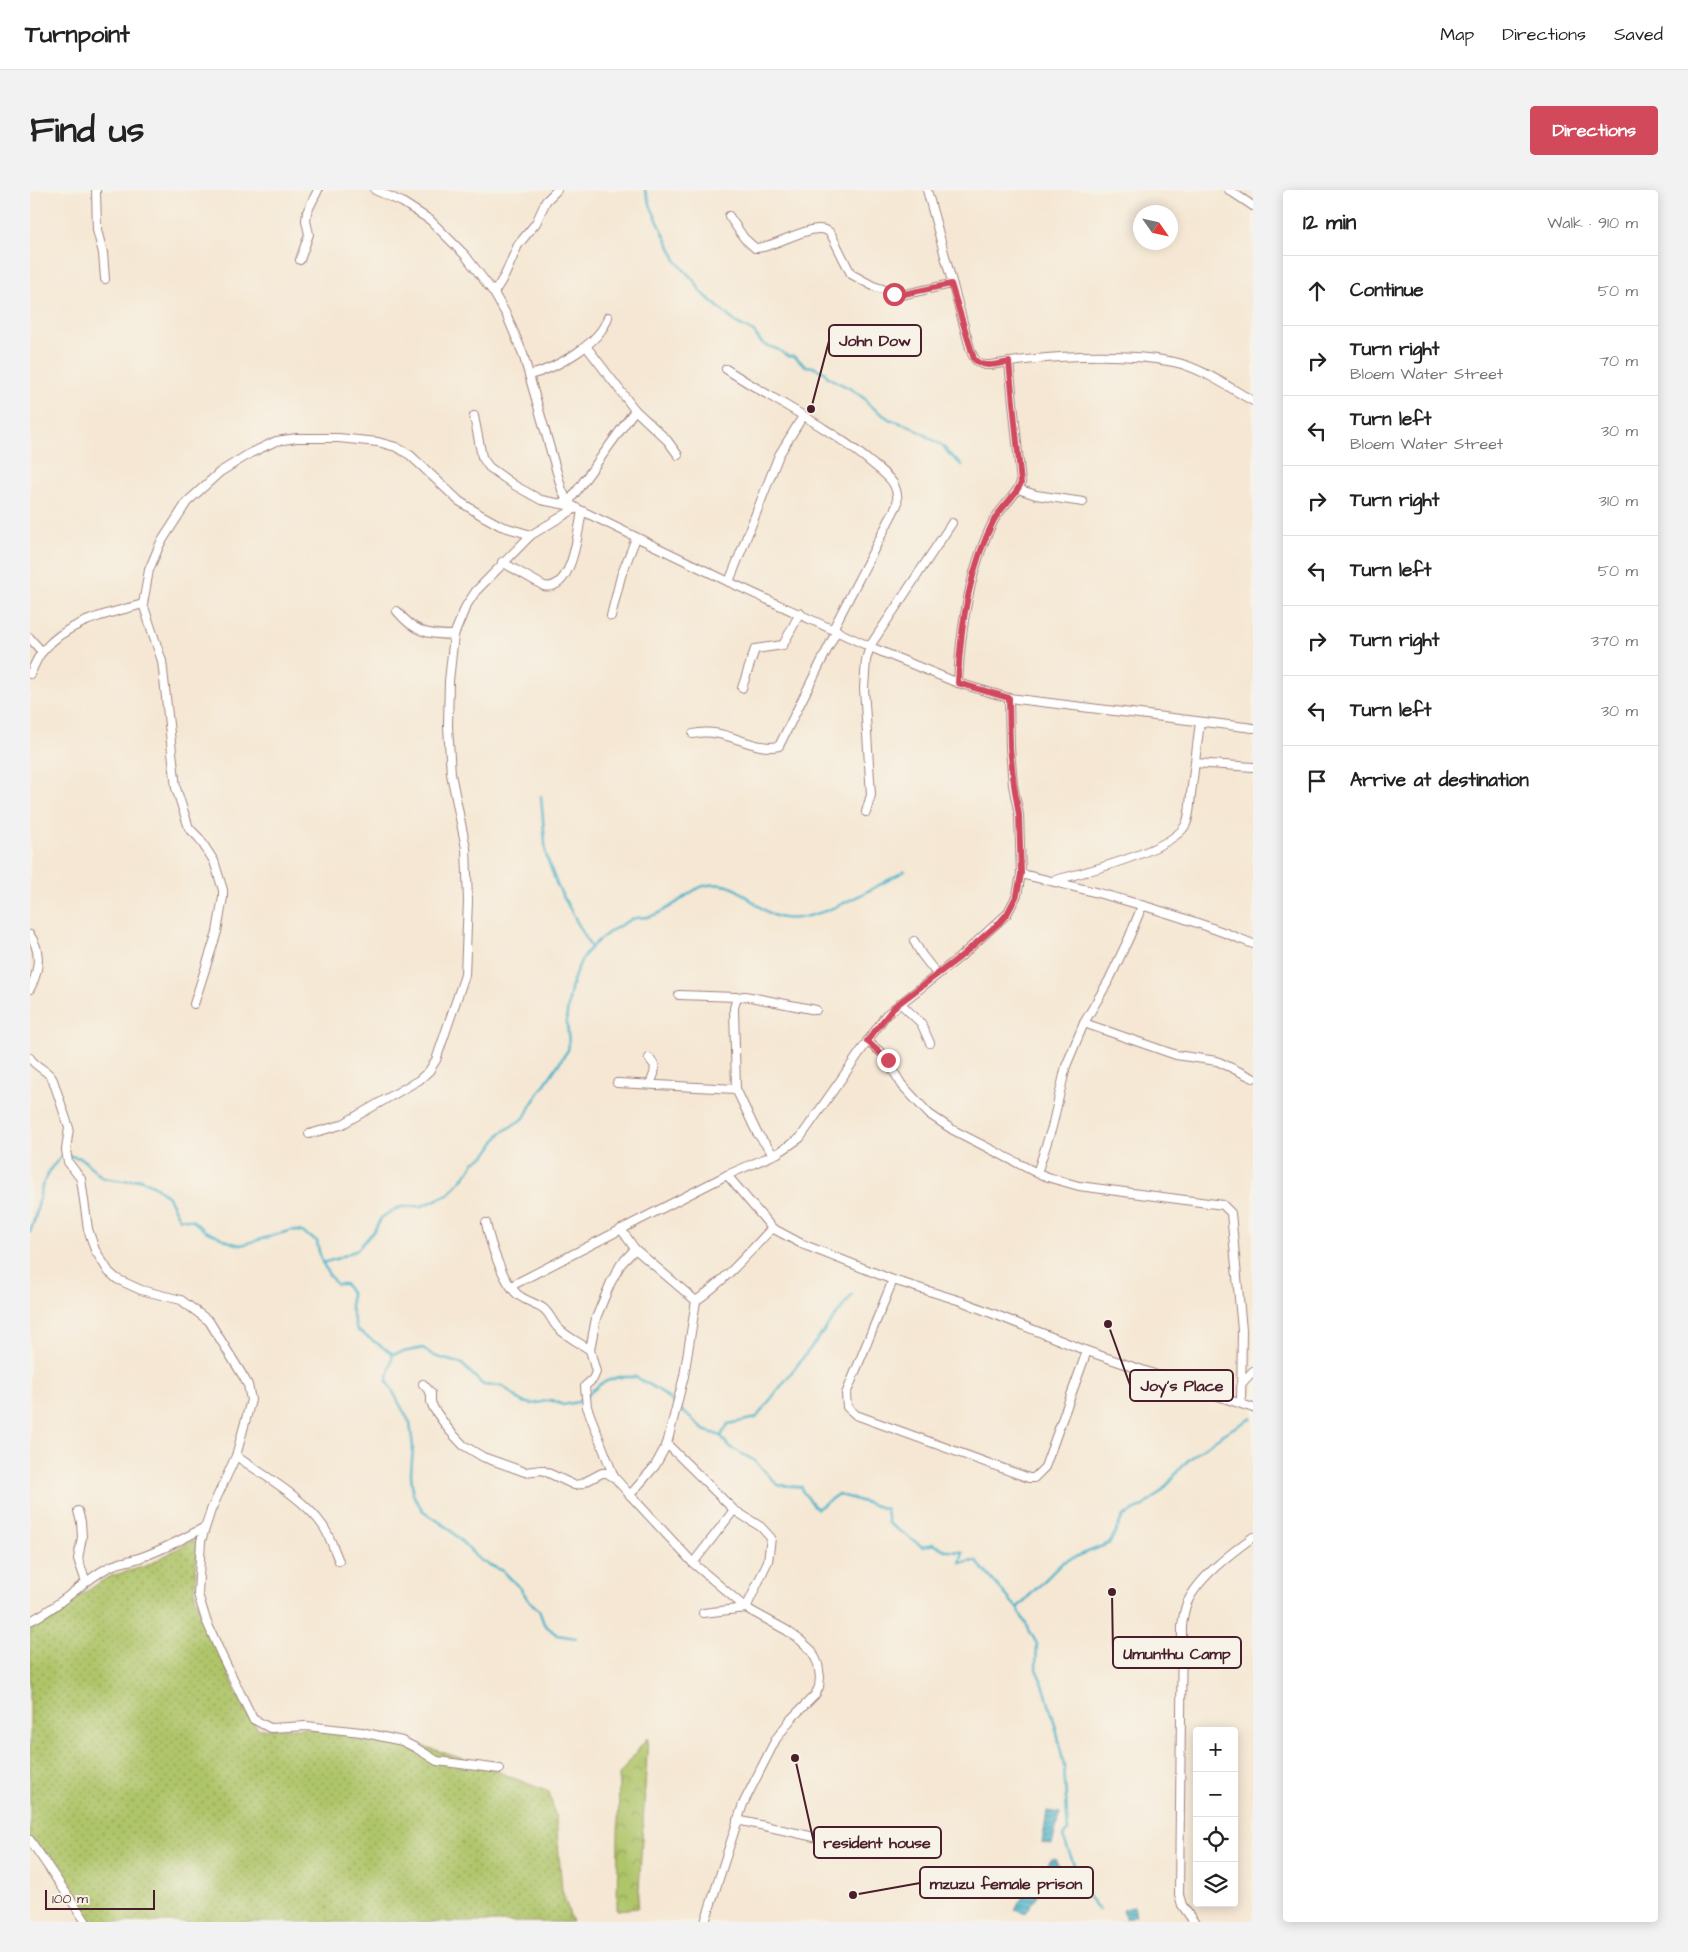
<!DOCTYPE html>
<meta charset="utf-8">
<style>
:root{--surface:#fff;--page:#f2f2f2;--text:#222;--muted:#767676;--line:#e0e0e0;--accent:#d1495b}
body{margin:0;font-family:"Architects Daughter",sans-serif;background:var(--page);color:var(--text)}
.controls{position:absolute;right:15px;bottom:15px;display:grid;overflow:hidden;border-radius:5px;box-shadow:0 2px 12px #0003}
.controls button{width:45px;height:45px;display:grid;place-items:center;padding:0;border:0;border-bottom:1px solid var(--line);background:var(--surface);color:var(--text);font:25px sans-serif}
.compass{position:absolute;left:1103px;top:15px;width:45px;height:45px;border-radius:50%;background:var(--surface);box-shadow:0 2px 12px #0003;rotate:124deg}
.scale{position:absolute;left:15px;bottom:12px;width:110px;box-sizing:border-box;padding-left:5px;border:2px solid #4a1f2b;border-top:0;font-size:14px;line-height:18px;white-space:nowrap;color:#4a1f2b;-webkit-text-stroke:4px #f7f3e8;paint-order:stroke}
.stop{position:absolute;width:15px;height:15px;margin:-11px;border:4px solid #d1495b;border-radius:50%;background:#fff}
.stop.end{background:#d1495b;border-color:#fff;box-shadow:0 1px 5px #0008}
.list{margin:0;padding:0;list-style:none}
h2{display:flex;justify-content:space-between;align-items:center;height:65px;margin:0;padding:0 20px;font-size:21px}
h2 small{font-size:16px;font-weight:400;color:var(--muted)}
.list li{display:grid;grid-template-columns:32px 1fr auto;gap:15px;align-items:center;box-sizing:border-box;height:70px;padding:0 20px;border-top:1px solid var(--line)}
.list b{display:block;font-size:19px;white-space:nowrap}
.list p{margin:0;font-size:16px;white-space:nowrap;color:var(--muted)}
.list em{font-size:16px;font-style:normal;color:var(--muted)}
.icon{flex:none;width:28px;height:28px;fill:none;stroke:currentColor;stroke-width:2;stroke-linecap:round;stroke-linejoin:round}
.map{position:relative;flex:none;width:1223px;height:1732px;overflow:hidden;border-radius:5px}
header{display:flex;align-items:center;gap:30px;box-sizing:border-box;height:70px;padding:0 25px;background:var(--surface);border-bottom:1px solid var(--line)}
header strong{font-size:24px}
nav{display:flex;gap:28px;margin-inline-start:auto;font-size:18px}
.intro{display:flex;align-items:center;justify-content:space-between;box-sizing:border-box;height:120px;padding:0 30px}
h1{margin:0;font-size:35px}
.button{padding:12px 22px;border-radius:5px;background:var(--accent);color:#fff;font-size:18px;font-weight:700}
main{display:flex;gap:30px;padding:0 30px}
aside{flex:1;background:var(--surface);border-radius:5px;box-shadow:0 2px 12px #0003}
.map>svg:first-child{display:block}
</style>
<header>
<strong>Turnpoint</strong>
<nav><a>Map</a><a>Directions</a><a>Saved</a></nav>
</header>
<div class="intro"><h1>Find us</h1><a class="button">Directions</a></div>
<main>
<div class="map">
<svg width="1223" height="1732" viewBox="0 0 1223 1732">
<defs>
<pattern id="grass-dots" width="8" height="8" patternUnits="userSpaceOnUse" patternTransform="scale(1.25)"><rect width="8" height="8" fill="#afc569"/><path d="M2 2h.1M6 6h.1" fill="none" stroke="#909f57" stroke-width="1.8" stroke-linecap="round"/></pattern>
<pattern id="park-crowns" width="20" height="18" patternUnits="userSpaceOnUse" patternTransform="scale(1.25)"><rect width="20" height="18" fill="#afc569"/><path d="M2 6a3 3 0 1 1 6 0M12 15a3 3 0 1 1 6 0" fill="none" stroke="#909f57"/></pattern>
<pattern id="water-rules" width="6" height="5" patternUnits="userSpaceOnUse" patternTransform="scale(1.25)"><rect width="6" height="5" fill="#4bb4ca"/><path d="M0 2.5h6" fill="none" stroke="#4092a4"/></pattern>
</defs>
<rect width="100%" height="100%" fill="#f7f3e8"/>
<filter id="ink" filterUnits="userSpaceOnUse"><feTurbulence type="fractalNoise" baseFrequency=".02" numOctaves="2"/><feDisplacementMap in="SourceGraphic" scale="10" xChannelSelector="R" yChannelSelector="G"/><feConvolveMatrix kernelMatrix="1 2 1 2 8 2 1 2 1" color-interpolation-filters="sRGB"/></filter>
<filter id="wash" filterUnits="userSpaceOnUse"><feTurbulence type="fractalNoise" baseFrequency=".0096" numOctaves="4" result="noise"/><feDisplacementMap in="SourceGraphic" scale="20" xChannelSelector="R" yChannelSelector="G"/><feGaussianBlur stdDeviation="1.12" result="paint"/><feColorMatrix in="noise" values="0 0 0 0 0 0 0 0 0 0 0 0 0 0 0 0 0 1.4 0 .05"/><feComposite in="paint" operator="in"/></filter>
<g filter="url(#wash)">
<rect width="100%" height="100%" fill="#f5e7d3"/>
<polygon fill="url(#grass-dots)" stroke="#7c724a" points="167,1348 165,1406 208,1506 228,1539 273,1538 365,1547 446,1573 519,1602 526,1629 532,1700 542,1732 59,1732 0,1647 0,1440 78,1387 116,1376"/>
<polygon fill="url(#park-crowns)" stroke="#7c724a" points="618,1547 608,1718 587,1720 589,1585"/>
<g fill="url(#water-rules)" stroke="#4a6a7a">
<polygon points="1017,1621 1030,1623 1022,1655 1012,1653"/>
<polygon points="1021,1669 1025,1669 1031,1679 1014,1701 1003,1694"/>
<polygon points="999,1697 1008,1705 996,1723 985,1719"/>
<polygon points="1104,1716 1106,1725 1095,1729 1093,1720"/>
</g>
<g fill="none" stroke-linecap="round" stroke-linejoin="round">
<g stroke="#4bb4ca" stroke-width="2.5">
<polyline points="615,0 621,17 647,72 666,93 670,101 705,132 724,142 730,151 735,155 747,159 758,166 765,167 776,176 783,177 794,182 799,188 821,199 835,209 839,215 859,229 882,237 913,256 919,264 932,275"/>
<polyline points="511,606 516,665 527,695 560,756"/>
<path d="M0 1042 5 1028 12 996 21 978 33 965 51 968 73 988 93 991 110 989 125 996 138 1007 149 1028 162 1030 175 1041 186 1045 202 1053 211 1055 262 1040 272 1042 287 1051C289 1068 295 1081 306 1094H315L321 1103V1119L327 1140 363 1164 357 1191 380 1233 383 1257 381 1284 383 1304 392 1320 418 1338 451 1371 473 1381 491 1399 499 1411 509 1420 514 1434 527 1445 546 1448"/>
<path d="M292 1073 306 1069 327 1060 344 1041 351 1028 360 1022 371 1017 392 1016 419 1004 439 981 444 972 456 965 471 943 494 928 502 913 538 860C541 848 535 835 537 823 544 771 555 753 602 729 607 727 612 728 617 727 624 726 632 722 638 718 663 704 666 690 698 696 711 698 734 726 753 728 787 733 845 697 875 681"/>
<polyline points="363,1164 393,1158 404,1166 432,1174 453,1195 473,1196 492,1212 503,1214 521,1210 533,1215 548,1212 572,1193 588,1187 606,1187 630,1201 674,1240 691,1246 698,1256 725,1271 748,1295 772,1297 773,1302 787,1319 808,1304 856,1319 858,1333 893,1357 903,1354 918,1361 933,1362 930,1373 946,1371 987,1418 1007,1454 1006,1479 1014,1497 1026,1538 1034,1576 1038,1642 1033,1647 1044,1674 1038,1681 1069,1720"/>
<polyline points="691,1246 698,1234 726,1228 822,1105"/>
<path d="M987 1418 1033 1372 1080 1353 1093 1326C1113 1317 1122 1312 1137 1295 1143 1289 1147 1280 1154 1274 1174 1256 1198 1240 1222 1228"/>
</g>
</g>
</g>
<g filter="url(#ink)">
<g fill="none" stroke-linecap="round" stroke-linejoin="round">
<defs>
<g id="minor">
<polyline points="66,0 67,40 73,63 75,89"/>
<polyline points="345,0 372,12 400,30 435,65 464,103 477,126 493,164 532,300 538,313 546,318 699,392 845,459 928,493 979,508 1223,538"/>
<path d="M897 0 940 158C943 169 948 176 960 175 1015 166 1089 161 1144 172 1172 178 1198 197 1223 211"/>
<polyline points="1199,0 1223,16"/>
<path d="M699 26 714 48 725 58C744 59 788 27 801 44L821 84 843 96 871 105 921 94"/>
<polyline points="270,70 279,44 276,31 277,22 288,0"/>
<polyline points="464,103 475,85 488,55 506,33 516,11 527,0"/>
<path d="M696 179C743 210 794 234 838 270 846 277 857 284 863 293 867 300 868 307 867 315L803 439"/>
<path d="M500 185C526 178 570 154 578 127"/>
<polyline points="605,220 637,250 648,265"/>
<polyline points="444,226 452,267 459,277 484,295 511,310 542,316"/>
<polyline points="988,299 1006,305 1053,312"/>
<polyline points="538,313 605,220 556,156"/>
<path d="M472 372 514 396C543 402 548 340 552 321"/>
<polyline points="699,392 749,265 773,226"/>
<path d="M367 421C384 442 398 445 424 445"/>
<polyline points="581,426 591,386 606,348"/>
<polyline points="0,448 12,462"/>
<path d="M0 484C4 477 7 467 13 461 37 431 78 424 113 414"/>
<path d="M928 493C930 441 940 376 964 330 971 317 985 307 991 293L979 172"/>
<polyline points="712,498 725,459 753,455 770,423"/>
<path d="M979 508 980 558 983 595 989 625 991 684C1070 702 1149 723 1223 754"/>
<path d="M663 544C695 536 721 562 749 556L807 440"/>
<polyline points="1165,573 1223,577"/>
<polyline points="836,622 841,605 834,498 836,470 840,456 922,333"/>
<path d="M1025 690C1053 683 1144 660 1156 634 1160 625 1160 613 1161 604 1164 580 1167 556 1170 532"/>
<path d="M0 745C12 762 9 781 0 799"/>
<polyline points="884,751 892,765 907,784"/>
<polyline points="649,805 707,807 715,806 786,820"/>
<polyline points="707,807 704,818 706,899 727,943 743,964"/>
<polyline points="870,813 891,833 900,853"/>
<polyline points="164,814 187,742 193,707 193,700 184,671 169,648 159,638 146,598 132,471 113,414 119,380 130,354 157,312 190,282 219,264 246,251 267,248 308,248 348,252 366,257 380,265 429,311 451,325 471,336 501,345 546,318"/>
<polyline points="1054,833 1146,865 1187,871 1223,888"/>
<polyline points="837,851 853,864 872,895 899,924 923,940 1007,983 1022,937 1036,876 1054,833 1079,790 1099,748 1112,716"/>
<path d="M0 868C6 878 19 880 23 890L39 938 36 960 38 972 51 989 58 1039 65 1060 79 1082 87 1089 111 1100 151 1110 179 1131 213 1186 218 1195 221 1210 206 1266 181 1320 171 1351 168 1404 176 1430 191 1464 223 1529 240 1538 276 1536 331 1542 372 1551 386 1558 407 1571 470 1579"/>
<polyline points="619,868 625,876 624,884 620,894"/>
<polyline points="587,893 706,899"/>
<polyline points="279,944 311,935 389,890 399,881 406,870 435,785 438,711 436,658 421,584 418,536 419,491 424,445 436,416 446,401 501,345"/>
<polyline points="1007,983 1024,989 1049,996 1193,1015 1201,1023 1212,1140 1211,1213"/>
<polyline points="697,985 748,963 770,948 856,825 930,767 977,724 987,705 991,684"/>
<path d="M456 1033C460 1053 472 1090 487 1104 495 1111 506 1113 514 1119 520 1124 523 1133 528 1138 537 1147 550 1153 560 1160"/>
<path d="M591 1039 605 1059 666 1111C695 1090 718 1064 742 1038"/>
<polyline points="863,1090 816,1204 817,1217 826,1225 999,1288 1004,1288 1015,1277 1057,1161"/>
<polyline points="481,1096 697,985 742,1038 772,1054 863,1090 931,1111 1057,1161 1223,1218"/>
<polyline points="1213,1192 1223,1181"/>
<polyline points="393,1194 401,1203 401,1212 404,1219 419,1240 433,1255 453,1267 495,1282 512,1280 544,1295 551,1294 572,1283 577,1283 585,1288 600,1305"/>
<polyline points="637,1254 654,1186 666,1111"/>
<path d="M206 1266C233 1285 274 1308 293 1336 300 1346 304 1360 309 1371"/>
<polyline points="584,1287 557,1217 555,1196 563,1189 566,1182 560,1160 566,1128 581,1092 591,1074 605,1059"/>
<polyline points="48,1321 51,1332 52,1347 48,1369 56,1392"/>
<polyline points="663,1373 704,1320"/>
<polyline points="673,1423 716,1418"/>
<path d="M0 1431C30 1417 51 1392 79 1377 89 1372 102 1371 112 1367 134 1359 155 1348 175 1337"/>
<polyline points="707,1630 798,1650 807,1649"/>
<polyline points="0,1650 56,1732"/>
<polyline points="675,1732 713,1614 746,1549 761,1529 785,1505 789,1497 790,1487 788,1474 782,1461 770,1450 756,1440 716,1418 663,1373 600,1305 625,1276 637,1254 704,1320 731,1337 741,1348 738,1371 716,1418"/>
<path d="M1164 1732 1152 1715 1149 1705 1152 1436C1153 1429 1154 1420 1157 1413 1168 1388 1201 1363 1223 1347"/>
</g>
</defs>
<use href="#minor" stroke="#a0837f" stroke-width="10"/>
<use href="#minor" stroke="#fff" stroke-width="8"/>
</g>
</g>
<g fill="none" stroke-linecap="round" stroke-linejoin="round" filter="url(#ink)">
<path stroke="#d1495b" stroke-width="6" d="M858 870 837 851 864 817 930 767 969 733 977 724 987 705 991 684 989 625 984 595 980 558 979 508 928 493C930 439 939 379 964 330 971 317 985 307 991 293L979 172C967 174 954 179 944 169L921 94 874 104H864"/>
</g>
<path fill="none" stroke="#4a1f2b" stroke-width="2" d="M781 219L799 151M1078 1134L1100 1195M1082 1402L1083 1463M765 1568L784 1653M823 1705L890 1693"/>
<g fill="#4a1f2b" stroke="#f7f3e8" stroke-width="2">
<circle cx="781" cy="219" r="5"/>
<circle cx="1078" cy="1134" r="5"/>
<circle cx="1082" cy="1402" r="5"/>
<circle cx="765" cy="1568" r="5"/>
<circle cx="823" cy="1705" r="5"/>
</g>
<g fill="#f7f3e8" stroke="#4a1f2b" stroke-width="2">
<rect x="799" y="135" width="92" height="31" rx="5"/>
<rect x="1100" y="1180" width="103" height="31" rx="5"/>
<rect x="1083" y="1447" width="128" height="31" rx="5"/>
<rect x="784" y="1637" width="127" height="31" rx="5"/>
<rect x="890" y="1677" width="173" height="31" rx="5"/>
</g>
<g font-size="16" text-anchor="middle" font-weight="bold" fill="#4a1f2b">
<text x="845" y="156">John Dow</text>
<text x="1152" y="1201">Joy's Place</text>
<text x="1147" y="1469">Umunthu Camp</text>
<text x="847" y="1658">resident house</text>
<text x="976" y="1699">mzuzu female prison</text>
</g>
</svg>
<div class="controls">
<button>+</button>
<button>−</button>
<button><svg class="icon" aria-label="locate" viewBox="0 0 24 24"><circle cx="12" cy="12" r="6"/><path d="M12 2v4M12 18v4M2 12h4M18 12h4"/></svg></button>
<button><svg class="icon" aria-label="layers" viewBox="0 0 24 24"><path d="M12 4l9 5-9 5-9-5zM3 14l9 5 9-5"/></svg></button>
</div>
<svg class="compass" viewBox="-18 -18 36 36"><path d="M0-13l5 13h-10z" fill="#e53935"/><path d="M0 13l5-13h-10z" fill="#767676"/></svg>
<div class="scale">100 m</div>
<div class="stop" style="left:864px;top:104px"></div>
<div class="stop end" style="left:858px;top:870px"></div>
</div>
<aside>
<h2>12 min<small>Walk · 910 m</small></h2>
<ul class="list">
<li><svg class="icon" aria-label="ahead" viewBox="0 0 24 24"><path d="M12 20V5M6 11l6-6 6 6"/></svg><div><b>Continue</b></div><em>50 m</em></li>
<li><svg class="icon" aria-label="right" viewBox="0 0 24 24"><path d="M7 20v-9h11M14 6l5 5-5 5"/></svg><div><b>Turn right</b><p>Bloem Water Street</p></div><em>70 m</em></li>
<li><svg class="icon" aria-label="left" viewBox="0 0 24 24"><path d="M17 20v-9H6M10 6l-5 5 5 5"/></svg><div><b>Turn left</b><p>Bloem Water Street</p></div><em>30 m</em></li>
<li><svg class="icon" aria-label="right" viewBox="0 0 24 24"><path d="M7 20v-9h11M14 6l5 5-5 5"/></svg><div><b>Turn right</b></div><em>310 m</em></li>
<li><svg class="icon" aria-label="left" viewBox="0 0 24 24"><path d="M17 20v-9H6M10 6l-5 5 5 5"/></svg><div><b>Turn left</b></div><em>50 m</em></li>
<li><svg class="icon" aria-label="right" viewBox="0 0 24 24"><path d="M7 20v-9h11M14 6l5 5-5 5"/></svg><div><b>Turn right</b></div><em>370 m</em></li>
<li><svg class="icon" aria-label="left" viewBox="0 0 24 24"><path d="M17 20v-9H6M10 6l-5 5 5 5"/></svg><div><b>Turn left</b></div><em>30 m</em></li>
<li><svg class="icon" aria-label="arrive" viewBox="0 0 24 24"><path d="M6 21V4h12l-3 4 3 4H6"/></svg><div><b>Arrive at destination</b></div></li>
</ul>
</aside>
</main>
